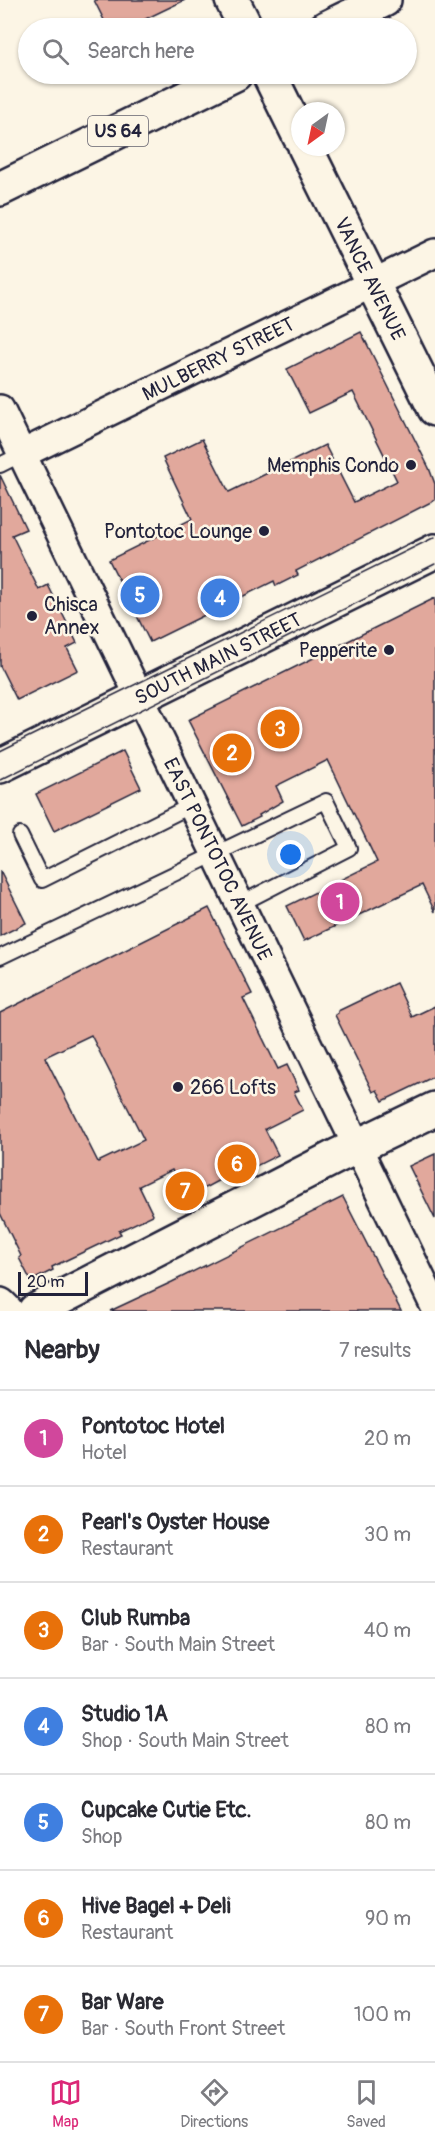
<!DOCTYPE html>
<meta charset="utf-8">
<style>
:root{--surface:#fff;--page:#f7f7f7;--text:#2b2b33;--muted:#7c7c81;--line:#e1e1e2;--accent:#db2777}
body{margin:0;font-family:Pangolin,sans-serif;background:var(--page);color:var(--text)}
.compass{position:absolute;left:291px;top:102px;width:54px;height:54px;border-radius:50%;background:var(--surface);box-shadow:0 2px 4px #0004;rotate:213deg}
.scale{position:absolute;left:18px;bottom:15px;width:70px;box-sizing:border-box;padding-left:6px;border:3px solid #22223b;border-top:0;font-size:16px;line-height:21px;white-space:nowrap;color:#22223b;-webkit-text-stroke:4px #fcf5e5;paint-order:stroke}
.you{position:absolute;left:291px;top:855px;width:21px;height:21px;margin:-15px;border:4px solid #fff;border-radius:50%;background:#1a73e8;box-shadow:0 0 0 9px #1a73e833}
.badge{display:grid;place-items:center;width:39px;height:39px;border-radius:50%;background:var(--accent);color:#fff;font-size:20px;font-weight:700}
.pin{position:absolute;translate:-50% -50%;border:3px solid #fff;box-shadow:0 2px 6px #0006}
.list{margin:0;padding:0;list-style:none}
h2{display:flex;justify-content:space-between;align-items:center;height:78px;margin:0;padding:0 24px;font-size:26px}
h2 small{font-size:20px;font-weight:400;color:var(--muted)}
.list li{display:grid;grid-template-columns:39px 1fr auto;gap:18px;align-items:center;box-sizing:border-box;height:96px;padding:0 24px;border-top:2px solid var(--line)}
.list b{display:block;font-size:22px;white-space:nowrap}
.list p{margin:0;font-size:20px;white-space:nowrap;color:var(--muted)}
.list em{font-size:20px;font-style:normal;color:var(--muted)}
.icon{flex:none;width:33px;height:33px;fill:none;stroke:currentColor;stroke-width:2;stroke-linecap:round;stroke-linejoin:round}
.map{position:relative;flex:none;width:435px;height:1311px;overflow:hidden}
.search{position:absolute;background:var(--surface);box-shadow:0 2px 4px #0004;left:18px;right:18px;top:18px;height:66px;display:flex;align-items:center;gap:15px;box-sizing:border-box;padding:0 21px;border-radius:33px;color:var(--muted);font-size:22px}
.sheet{height:750px;background:var(--surface)}
nav{display:flex;justify-content:space-around;align-items:center;box-sizing:border-box;height:84px;border-top:2px solid var(--line);background:var(--surface);font-size:16px;color:var(--muted)}
nav a{display:grid;justify-items:center;gap:3px}
nav .on{color:var(--accent)}
.map>svg:first-child{display:block}
</style>
<div class="map">
<svg width="435" height="1311" viewBox="0 0 435 1311">
<rect width="100%" height="100%" fill="#fcf5e5"/>
<filter id="ink" filterUnits="userSpaceOnUse"><feTurbulence type="fractalNoise" baseFrequency=".0167" numOctaves="2"/><feDisplacementMap in="SourceGraphic" scale="12" xChannelSelector="R" yChannelSelector="G"/><feConvolveMatrix kernelMatrix="1 2 1 2 8 2 1 2 1" color-interpolation-filters="sRGB"/></filter>
<g filter="url(#ink)">
<g fill="#e1a89c" stroke="#22223b" stroke-width="1.5" fill-rule="evenodd">
<polygon points="94,0 185,0 137,23 140,28 108,28"/>
<polygon points="361,332 429,468 435,484 435,500 296,571 298,575 276,586 274,581 150,642 109,560 192,519 163,458 202,439 229,492 325,445 354,502 397,481 353,392 309,413 287,369"/>
<polygon points="0,475 26,529 12,535 39,590 48,585 77,643 67,648 78,670 17,700 0,666"/>
<polygon points="435,598 435,912 422,885 304,941 287,906 377,862 328,760 276,786 283,801 259,815 260,817 242,826 188,720"/>
<polygon points="123,751 141,788 54,831 36,794"/>
<polygon points="0,871 26,923 0,936"/>
<path d="M209 908 252 994 243 998 278 1069 287 1065 299 1090 294 1092 303 1110 265 1129 278 1155 240 1174 238 1170 186 1198 172 1170 139 1186 153 1215 119 1231 121 1234 52 1267 53 1270 31 1281 19 1258 21 1256 0 1213V1013ZM91 1035 144 1140 98 1162 45 1057Z"/>
<polygon points="396,983 412,1017 435,1006 435,1076 383,1101 377,1090 373,1092 335,1015 338,1013 338,1011"/>
<polygon points="435,1154 435,1219 409,1166"/>
<polygon points="343,1197 401,1311 110,1311 172,1282"/>
</g>
<g fill="none" stroke-linecap="round" stroke-linejoin="round">
<defs>
<g id="service">
<polyline points="0,465 22,454"/>
<polyline points="20,835 42,880 192,805"/>
<polyline points="0,957 326,801 349,848 240,904"/>
</g>
<g id="minor">
<path id="s1" d="M0 409 435 1307"/>
<path id="s2" d="M22 454 435 253"/>
</g>
<g id="tertiary">
<polyline points="232,0 246,28"/>
<polyline points="269,74 300,137"/>
<path id="s3" d="M305 147 435 409"/>
<polyline points="0,1305 6,1311"/>
</g>
<g id="secondary">
<path id="s4" d="M0 766 435 551"/>
<polyline points="35,1311 337,1156 435,1109"/>
</g>
<g id="primary">
<polyline points="326,28 384,0"/>
<polyline points="0,189 235,74"/>
</g>
</defs>
<use href="#service" stroke="#22223b" stroke-width="18"/>
<use href="#minor" stroke="#22223b" stroke-width="32"/>
<use href="#tertiary" stroke="#22223b" stroke-width="38"/>
<use href="#secondary" stroke="#22223b" stroke-width="38"/>
<use href="#primary" stroke="#22223b" stroke-width="38"/>
<use href="#service" stroke="#fcf5e5" stroke-width="14"/>
<use href="#minor" stroke="#fcf5e5" stroke-width="27"/>
<use href="#tertiary" stroke="#fcf5e5" stroke-width="33"/>
<use href="#secondary" stroke="#fcf5e5" stroke-width="33"/>
<use href="#primary" stroke="#fcf5e5" stroke-width="33"/>
<g stroke="#22223b" stroke-width="1.5">
<polyline points="0,751 435,537"/>
<polyline points="0,780 435,564"/>
</g>
</g>
</g>
<g fill="#22223b" stroke="#fcf5e5" stroke-width="2">
<circle cx="411" cy="465" r="6"/>
<circle cx="264" cy="531" r="6"/>
<circle cx="32" cy="616" r="6"/>
<circle cx="389" cy="650" r="6"/>
<circle cx="178" cy="1087" r="6"/>
</g>
<g text-anchor="middle" dominant-baseline="central" stroke-width="5" stroke-linejoin="round" paint-order="stroke">
<rect fill="#fcf5e5" stroke="#63616e" stroke-width="1.5" x="88" y="116" width="60" height="30" rx="4.5"/>
<g font-size="18" font-weight="bold" fill="#22223b">
<text x="118" y="131">US 64</text>
</g>
<g font-size="20" fill="#22223b" stroke="#fcf5e5">
<text stroke="none"><textPath href="#s3" startOffset="147">VANCE AVENUE</textPath></text>
<text stroke="none"><textPath href="#s2" startOffset="218">MULBERRY STREET</textPath></text>
<text stroke="none"><textPath href="#s4" startOffset="243">SOUTH MAIN STREET</textPath></text>
<text stroke="none"><textPath href="#s1" startOffset="500">EAST PONTOTOC AVENUE</textPath></text>
</g>
<g font-size="20" fill="#22223b" stroke="#fcf5e5" text-anchor="end">
<text x="399" y="465">Memphis Condo</text>
<text x="252" y="531">Pontotoc Lounge</text>
<text x="44" y="604" text-anchor="start">Chisca<tspan x="44" dy="23">Annex</tspan></text>
<text x="377" y="650">Pepperite</text>
<text x="190" y="1087" text-anchor="start">266 Lofts</text>
</g>
</g>
</svg>
<svg class="compass" viewBox="-18 -18 36 36"><path d="M0-13l5 13h-10z" fill="#e53935"/><path d="M0 13l5-13h-10z" fill="#7c7c81"/></svg>
<div class="scale">20 m</div>
<div class="you"></div>
<div class="pin badge" style="left:340px;top:902px;background:#d1479c">1</div>
<div class="pin badge" style="left:232px;top:753px;background:#e8710a">2</div>
<div class="pin badge" style="left:280px;top:729px;background:#e8710a">3</div>
<div class="pin badge" style="left:220px;top:598px;background:#3f7fe0">4</div>
<div class="pin badge" style="left:140px;top:595px;background:#3f7fe0">5</div>
<div class="pin badge" style="left:237px;top:1164px;background:#e8710a">6</div>
<div class="pin badge" style="left:185px;top:1191px;background:#e8710a">7</div>
<div class="search"><svg class="icon" aria-label="search" viewBox="0 0 24 24"><circle cx="10" cy="10" r="6"/><path d="M15 15l6 6"/></svg>Search here</div>
</div>
<section class="sheet">
<h2>Nearby<small>7 results</small></h2>
<ul class="list">
<li><span class="badge" style="background:#d1479c">1</span><div><b>Pontotoc Hotel</b><p>Hotel</p></div><em>20 m</em></li>
<li><span class="badge" style="background:#e8710a">2</span><div><b>Pearl's Oyster House</b><p>Restaurant</p></div><em>30 m</em></li>
<li><span class="badge" style="background:#e8710a">3</span><div><b>Club Rumba</b><p>Bar · South Main Street</p></div><em>40 m</em></li>
<li><span class="badge" style="background:#3f7fe0">4</span><div><b>Studio 1A</b><p>Shop · South Main Street</p></div><em>80 m</em></li>
<li><span class="badge" style="background:#3f7fe0">5</span><div><b>Cupcake Cutie Etc.</b><p>Shop</p></div><em>80 m</em></li>
<li><span class="badge" style="background:#e8710a">6</span><div><b>Hive Bagel + Deli</b><p>Restaurant</p></div><em>90 m</em></li>
<li><span class="badge" style="background:#e8710a">7</span><div><b>Bar Ware</b><p>Bar · South Front Street</p></div><em>100 m</em></li>
</ul>
</section>
<nav>
<a class="on"><svg class="icon" aria-label="map" viewBox="0 0 24 24"><path d="M3 6l6-2 6 2 6-2v14l-6 2-6-2-6 2zM9 4v14M15 6v14"/></svg>Map</a>
<a><svg class="icon" aria-label="directions" viewBox="0 0 24 24"><path d="M12 3l9 9-9 9-9-9zM9 14v-3h6M13 9l2 2-2 2"/></svg>Directions</a>
<a><svg class="icon" aria-label="saved" viewBox="0 0 24 24"><path d="M7 4h10v16l-5-4-5 4z"/></svg>Saved</a>
</nav>
